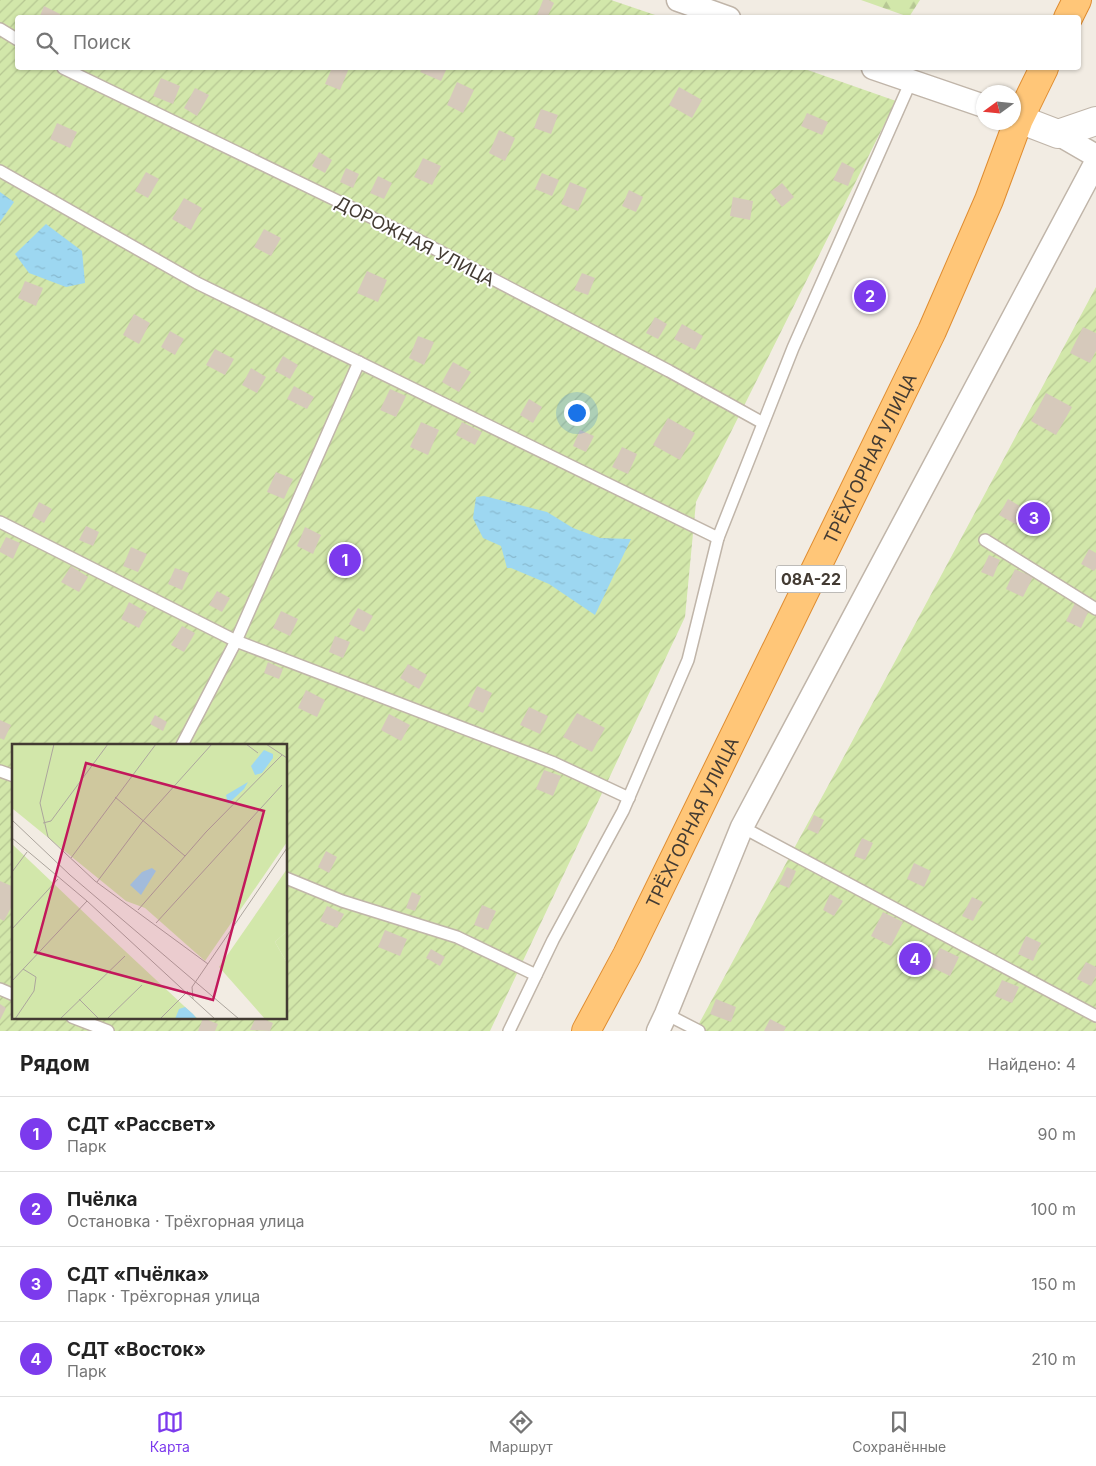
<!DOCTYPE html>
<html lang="ru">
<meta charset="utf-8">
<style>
:root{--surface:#fff;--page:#f6f6f6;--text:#222;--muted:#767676;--line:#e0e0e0;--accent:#7c3aed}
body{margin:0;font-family:Inter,sans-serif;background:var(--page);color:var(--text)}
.compass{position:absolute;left:976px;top:85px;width:45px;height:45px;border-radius:50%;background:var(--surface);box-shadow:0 1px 4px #0004;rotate:255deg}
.you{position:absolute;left:576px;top:412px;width:18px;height:18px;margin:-12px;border:4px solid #fff;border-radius:50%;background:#1a73e8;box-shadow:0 0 0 8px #1a73e833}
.badge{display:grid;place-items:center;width:32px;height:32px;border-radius:50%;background:var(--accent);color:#fff;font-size:16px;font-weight:700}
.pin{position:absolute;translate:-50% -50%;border:2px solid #fff;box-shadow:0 1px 5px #0006}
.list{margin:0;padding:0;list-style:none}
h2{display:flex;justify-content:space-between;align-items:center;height:65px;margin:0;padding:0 20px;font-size:21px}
h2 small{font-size:16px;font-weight:400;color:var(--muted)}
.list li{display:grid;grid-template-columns:32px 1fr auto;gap:15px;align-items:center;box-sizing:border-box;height:75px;padding:0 20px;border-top:1px solid var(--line)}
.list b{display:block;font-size:19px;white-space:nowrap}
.list p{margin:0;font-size:16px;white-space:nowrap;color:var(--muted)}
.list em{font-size:16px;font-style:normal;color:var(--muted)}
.icon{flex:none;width:28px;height:28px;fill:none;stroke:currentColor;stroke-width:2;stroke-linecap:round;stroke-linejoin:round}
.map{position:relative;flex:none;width:1096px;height:1031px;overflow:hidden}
.search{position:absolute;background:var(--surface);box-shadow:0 1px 4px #0004;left:15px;right:15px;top:15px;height:55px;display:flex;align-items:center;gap:12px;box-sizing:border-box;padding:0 18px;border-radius:5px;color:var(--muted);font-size:19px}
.sheet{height:365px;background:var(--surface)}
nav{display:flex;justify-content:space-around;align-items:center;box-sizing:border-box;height:70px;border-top:1px solid var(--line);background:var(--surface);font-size:14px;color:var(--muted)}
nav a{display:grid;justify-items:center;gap:2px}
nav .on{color:var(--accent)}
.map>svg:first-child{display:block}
</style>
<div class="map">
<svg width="1096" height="1031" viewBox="0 0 1096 1031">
<defs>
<pattern id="forest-firs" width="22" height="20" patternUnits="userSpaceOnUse" patternTransform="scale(1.25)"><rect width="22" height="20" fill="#d2e7aa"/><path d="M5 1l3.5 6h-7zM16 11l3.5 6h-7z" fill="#b6c793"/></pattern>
<pattern id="garden-furrows" width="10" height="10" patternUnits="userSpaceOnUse" patternTransform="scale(1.25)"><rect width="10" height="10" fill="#d2e7aa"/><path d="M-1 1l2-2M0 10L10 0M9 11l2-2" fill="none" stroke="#b6c793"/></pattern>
<pattern id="water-ripples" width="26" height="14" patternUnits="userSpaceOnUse" patternTransform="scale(1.25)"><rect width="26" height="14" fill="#9dd7f1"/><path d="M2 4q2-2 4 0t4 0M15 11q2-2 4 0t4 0" fill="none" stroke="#88b9cf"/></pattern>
</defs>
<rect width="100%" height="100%" fill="#f2ece3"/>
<polygon fill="url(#forest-firs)" points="861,0 920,0 909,17"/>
<g fill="url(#garden-furrows)" fill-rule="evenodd">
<path d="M0 0H611L661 17 18 18V68H802L896 101 696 502 685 617 490 1031H0ZM14 745H286V1017H14Z"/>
<polygon points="1096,287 1096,1031 695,1031 848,749"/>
</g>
<g fill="url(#water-ripples)">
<polygon points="0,192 14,202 0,222"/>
<polygon points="46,224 82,251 85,283 66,287 29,273 15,254"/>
<polygon points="484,496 547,512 573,528 600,538 631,539 595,615 549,584 511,568 507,568 501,546 483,538 473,518 476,497"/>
</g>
<g fill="#d6c9bb">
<polygon points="543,0 549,0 554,3 547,18 543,18 537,15"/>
<polygon points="44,6 60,14 59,18 39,18"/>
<polygon points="332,68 349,68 340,90 325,84"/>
<polygon points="422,68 447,68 441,81 420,72"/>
<polygon points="161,78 180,86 173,104 153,96"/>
<polygon points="457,82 474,90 463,113 447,105"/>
<polygon points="679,87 702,100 692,118 669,105"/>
<polygon points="195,88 209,95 197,116 184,108"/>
<polygon points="541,109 558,115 551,134 534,128"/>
<polygon points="807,113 828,122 822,135 801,126"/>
<polygon points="57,123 77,132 70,148 50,139"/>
<polygon points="499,130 515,138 505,161 489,153"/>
<polygon points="319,152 332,160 325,173 312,166"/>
<polygon points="423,158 441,166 432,185 414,177"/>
<polygon points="842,162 855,169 848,186 833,180"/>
<polygon points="346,168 359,174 353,188 340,182"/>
<polygon points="146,172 159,179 148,198 135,191"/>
<polygon points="542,173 559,180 552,196 535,189"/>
<polygon points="378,176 392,183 384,199 370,193"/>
<polygon points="570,182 587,189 578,211 561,204"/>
<polygon points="782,183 794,197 782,207 770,192"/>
<polygon points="629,190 643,197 636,212 622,206"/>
<polygon points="733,197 753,201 750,220 730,216"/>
<polygon points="184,198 202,208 191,230 172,219"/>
<polygon points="264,229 281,238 271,256 254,247"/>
<polygon points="367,271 387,280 378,302 357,293"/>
<polygon points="582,273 595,278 588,295 574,290"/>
<polygon points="25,281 43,288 36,306 18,298"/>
<polygon points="134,314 150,323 139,344 123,335"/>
<polygon points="655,317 667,324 658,339 646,333"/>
<polygon points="682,324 703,336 695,350 674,339"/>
<polygon points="1083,327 1096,333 1096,351 1090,363 1070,353"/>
<polygon points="170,331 184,339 175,355 161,347"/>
<polygon points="418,336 434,342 424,365 409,358"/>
<polygon points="215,349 234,359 225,375 206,365"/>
<polygon points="283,356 298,365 290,379 275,371"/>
<polygon points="453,362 471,372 459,392 442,382"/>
<polygon points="251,368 266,377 257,393 242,385"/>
<polygon points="294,386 314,397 307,409 287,399"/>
<polygon points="390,389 406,396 396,417 380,410"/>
<polygon points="1046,393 1072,407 1056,435 1031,421"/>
<polygon points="529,399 542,407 533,423 520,415"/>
<polygon points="668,418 695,433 680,460 653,445"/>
<polygon points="421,422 439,430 428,455 410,447"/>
<polygon points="462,422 482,432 475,445 456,435"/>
<polygon points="580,430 594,436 586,452 573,446"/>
<polygon points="622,447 637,454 628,474 612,467"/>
<polygon points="276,472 293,479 284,499 267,492"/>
<polygon points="1008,499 1025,509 1017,525 999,515"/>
<polygon points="39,502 52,509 44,523 32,516"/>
<polygon points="86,526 99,532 93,546 79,540"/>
<polygon points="305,527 321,535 313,554 297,546"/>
<polygon points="6,537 20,543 13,559 0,552 0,549"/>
<polygon points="131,547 147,554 138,572 123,566"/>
<polygon points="1089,549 1096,553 1096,568 1094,571 1081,564"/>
<polygon points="989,555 1000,560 993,577 981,572"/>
<polygon points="71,566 88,577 79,592 61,582"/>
<polygon points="175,568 189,573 182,590 168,584"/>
<polygon points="1015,569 1033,577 1023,597 1006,589"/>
<polygon points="217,591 230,598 222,612 209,605"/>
<polygon points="129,602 147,612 139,628 121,619"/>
<polygon points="1075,603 1089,610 1081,628 1066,621"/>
<polygon points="358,608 373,616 364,632 349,624"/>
<polygon points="281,611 298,619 290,636 273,628"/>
<polygon points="182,626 195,633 184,652 171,645"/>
<polygon points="335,636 350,642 343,658 329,652"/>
<polygon points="268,662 283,669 279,679 264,673"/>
<polygon points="408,664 427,675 419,689 400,678"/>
<polygon points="477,686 492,693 483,713 468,706"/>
<polygon points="306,690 325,700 317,717 298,708"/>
<polygon points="529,707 548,716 540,734 520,725"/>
<polygon points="577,713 605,728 592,752 563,737"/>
<polygon points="389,714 410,725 401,741 381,730"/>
<polygon points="155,715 167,722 163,731 150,724"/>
<polygon points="0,720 11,725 4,740 0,738"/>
<polygon points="544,770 561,776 553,796 536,789"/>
<polygon points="814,815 824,820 818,834 807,829"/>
<polygon points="862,838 873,843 865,860 854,856"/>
<polygon points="326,851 337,857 329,873 318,867"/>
<polygon points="914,863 931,871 924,887 907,879"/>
<polygon points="787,867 796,871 789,888 779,884"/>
<polygon points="0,881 14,887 14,902 4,921 0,919"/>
<polygon points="412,892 421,896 415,911 406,908"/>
<polygon points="830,894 843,901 834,916 823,910"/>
<polygon points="972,897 983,902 973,921 962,916"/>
<polygon points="482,905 496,911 488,930 474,925"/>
<polygon points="327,906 344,914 337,928 320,921"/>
<polygon points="883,912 903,922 891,946 871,936"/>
<polygon points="385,930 407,939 400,956 378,947"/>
<polygon points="1026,936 1041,943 1033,961 1018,954"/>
<polygon points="940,948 959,957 950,976 931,967"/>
<polygon points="431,949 445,957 440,966 426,958"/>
<polygon points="1086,962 1096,967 1096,976 1091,986 1077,979"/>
<polygon points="1002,980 1019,987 1012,1003 995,996"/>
<polygon points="716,999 736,1007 731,1022 710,1014"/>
<polygon points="0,1004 6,1008 0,1020"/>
<polygon points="256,1017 259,1017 273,1023 270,1031 250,1030"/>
<polygon points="203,1018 218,1024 215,1031 198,1031"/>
<polygon points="770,1019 786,1027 784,1031 764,1031"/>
</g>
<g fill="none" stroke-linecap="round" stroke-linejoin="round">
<defs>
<g id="service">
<polyline points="0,29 18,40"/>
<polyline points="63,68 414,238 669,371 763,423"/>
<polyline points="0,171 197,283 718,538"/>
<polyline points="0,522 236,641 554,763 629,798"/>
<polyline points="985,540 1096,609"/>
<polyline points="182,745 236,641 359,362"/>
<polyline points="0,771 14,776"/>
<polyline points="742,827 1096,1016"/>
<polyline points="286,878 342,901 457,937 536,975"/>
<polyline points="0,989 14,995"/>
<polyline points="666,1014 699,1031"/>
<polyline points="72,1017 108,1031"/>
<polyline points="509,1031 553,940 623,811 688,660 718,538 793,348 911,81"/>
</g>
<g id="minor">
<polyline points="678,0 729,18"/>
<polyline points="873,68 984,106"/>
<polyline points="1058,134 1096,156"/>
<polyline points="658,1031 666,1014 742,827 1096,162"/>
</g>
<polyline id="tertiary" points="1019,119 1058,134 1096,121"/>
<g id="trunk">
<polyline points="1068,18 1077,0"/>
<path id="s1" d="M586 1031 627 955 932 331 989 200 1019 119 1044 68"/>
</g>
</defs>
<use href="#service" stroke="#c0b5a9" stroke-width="14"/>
<use href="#minor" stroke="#c0b5a9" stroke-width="25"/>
<use href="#tertiary" stroke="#c0b5a9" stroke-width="30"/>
<use href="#trunk" stroke="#df8c30" stroke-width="30"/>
<use href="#service" stroke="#fff" stroke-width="11"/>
<use href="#minor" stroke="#fff" stroke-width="22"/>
<use href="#tertiary" stroke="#fff" stroke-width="28"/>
<use href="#trunk" stroke="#ffc678" stroke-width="28"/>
</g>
<g text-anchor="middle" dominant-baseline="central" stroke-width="4" stroke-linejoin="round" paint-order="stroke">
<rect fill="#fff" stroke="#7b7670" stroke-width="1" x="776" y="565.5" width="70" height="27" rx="4"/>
<g font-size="16" font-weight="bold" fill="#433b33">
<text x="811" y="579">08А-22</text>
</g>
<g font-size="18" fill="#433b33" stroke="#fff">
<text transform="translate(415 241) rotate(27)">ДОРОЖНАЯ УЛИЦА</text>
<text stroke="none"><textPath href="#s1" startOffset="639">ТРЁХГОРНАЯ УЛИЦА</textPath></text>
<text stroke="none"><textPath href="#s1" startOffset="234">ТРЁХГОРНАЯ УЛИЦА</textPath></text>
</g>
</g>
<g transform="translate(12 744)">
<rect width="275" height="275" fill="#f2ece3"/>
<path d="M275 187V219L263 198Z" fill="#d2e7aa"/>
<path d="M275 125V187L263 198 275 219V275H253L207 223Z" fill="#d2e7aa"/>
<path d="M0 0H275V98L193 217 133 164 114 157 1 65ZM0 100 83 179 186 275H0Z" fill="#d2e7aa"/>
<path d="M252 6 261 10V14L250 29 243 31 239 22ZM236 38 232 45 216 60 214 51ZM140 124 144 127 129 151 118 141 130 128ZM173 263 181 270 185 275H163L167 265Z" fill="#9dd7f1"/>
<path fill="none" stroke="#aca59d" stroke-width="1" d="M42 0 28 59 36 93 83 137 196 220M234 0 246 9M254 0 275 14M103 53 173 112M0 76 58 131 227 275M31 79 39 77 96 0M0 94 75 157 181 255M59 114 144 0M0 128 15 108M85 138 130 78 200 0M126 166 194 88 270 11M144 179 270 41M0 185 46 135M0 237 75 157M67 255 87 275M3 275 22 247 24 233 11 225M48 275 113 212M95 275 130 241M148 275 176 247M203 275 181 255 180 243 275 104"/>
<path fill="#c2185b" fill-opacity="0.15" stroke="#c2185b" stroke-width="2.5" d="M74 19 252 67 201 256 23 208Z"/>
<rect width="275" height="275" fill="none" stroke="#433b33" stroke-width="2.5"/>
</g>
</svg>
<svg class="compass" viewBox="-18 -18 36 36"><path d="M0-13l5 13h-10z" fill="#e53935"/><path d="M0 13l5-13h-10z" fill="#767676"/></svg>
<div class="you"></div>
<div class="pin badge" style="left:345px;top:560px">1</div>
<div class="pin badge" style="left:870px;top:296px">2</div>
<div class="pin badge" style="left:1034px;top:518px">3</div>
<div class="pin badge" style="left:915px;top:959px">4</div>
<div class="search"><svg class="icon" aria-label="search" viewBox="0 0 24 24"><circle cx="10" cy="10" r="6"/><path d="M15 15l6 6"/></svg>Поиск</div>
</div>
<section class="sheet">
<h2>Рядом<small>Найдено: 4</small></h2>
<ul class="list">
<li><span class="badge">1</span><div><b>СДТ «Рассвет»</b><p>Парк</p></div><em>90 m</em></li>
<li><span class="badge">2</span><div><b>Пчёлка</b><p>Остановка · Трёхгорная улица</p></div><em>100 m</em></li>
<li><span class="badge">3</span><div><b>СДТ «Пчёлка»</b><p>Парк · Трёхгорная улица</p></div><em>150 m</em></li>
<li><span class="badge">4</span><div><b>СДТ «Восток»</b><p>Парк</p></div><em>210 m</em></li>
</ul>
</section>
<nav>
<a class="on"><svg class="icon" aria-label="map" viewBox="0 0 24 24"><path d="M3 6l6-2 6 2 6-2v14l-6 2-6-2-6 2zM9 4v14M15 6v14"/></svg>Карта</a>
<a><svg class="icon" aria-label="directions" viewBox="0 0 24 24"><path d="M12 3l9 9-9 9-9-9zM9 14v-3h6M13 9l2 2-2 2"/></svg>Маршрут</a>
<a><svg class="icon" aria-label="saved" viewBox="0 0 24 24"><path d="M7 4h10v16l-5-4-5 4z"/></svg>Сохранённые</a>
</nav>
